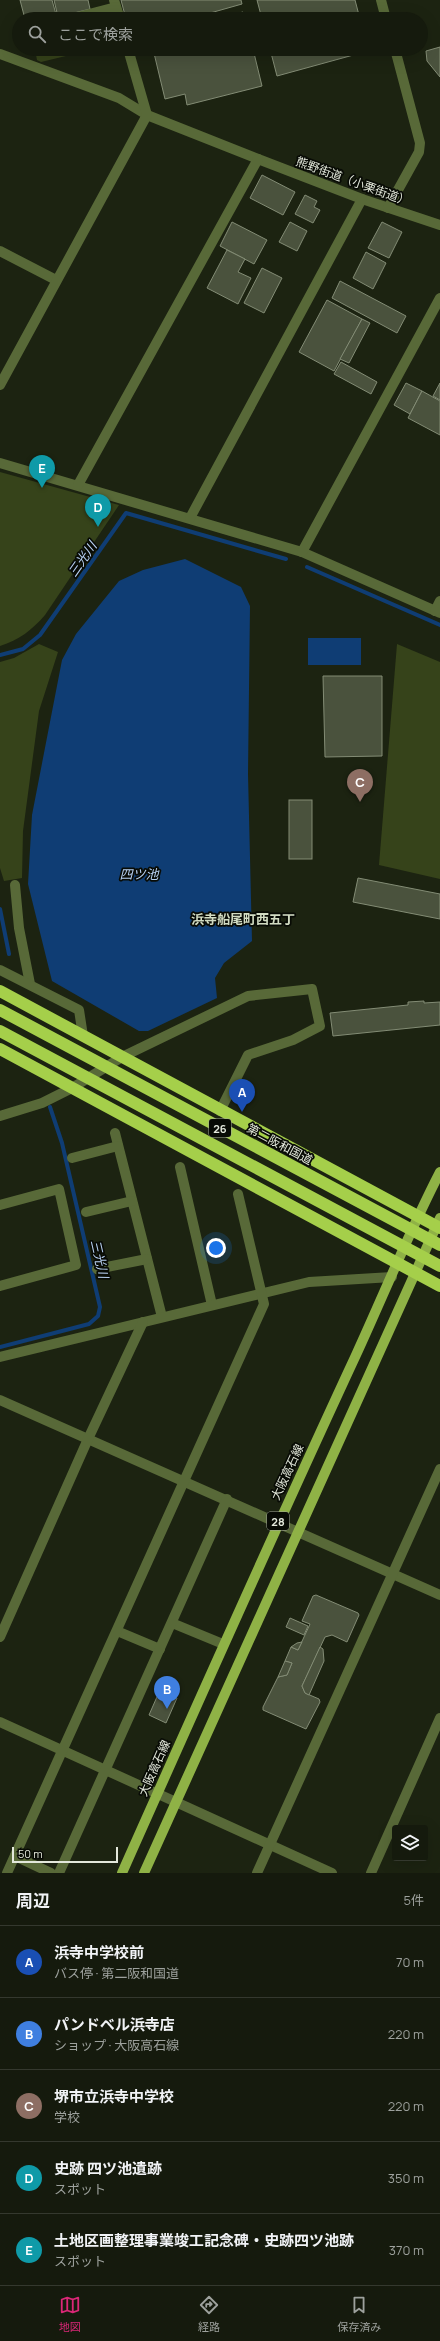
<!DOCTYPE html>
<html lang="ja">
<meta charset="utf-8">
<style>
:root{--surface:#151a0d;--page:#1e2316;--text:#f1f3f6;--muted:#9da19d;--line:#34382e;--accent:#db2777}
body{margin:0;font-family:Manrope,"Noto Sans JP",sans-serif;background:var(--page);color:var(--text)}
.controls{position:absolute;right:12px;bottom:12px;display:grid;overflow:hidden;border-radius:4px;box-shadow:0 4px 16px #0002}
.controls button{width:36px;height:36px;display:grid;place-items:center;padding:0;border:0;border-bottom:1px solid var(--line);background:var(--surface);color:var(--text);font:20px sans-serif}
.scale{position:absolute;left:12px;bottom:10px;width:106px;box-sizing:border-box;padding-left:4px;border:2px solid #e3e8db;border-top:0;font-size:11px;line-height:14px;white-space:nowrap;color:#e3e8db;-webkit-text-stroke:3px #080b05;paint-order:stroke}
.you{position:absolute;left:216px;top:1248px;width:14px;height:14px;margin:-10px;border:3px solid #fff;border-radius:50%;background:#1a73e8;box-shadow:0 0 0 6px #1a73e833}
.badge{display:grid;place-items:center;width:26px;height:26px;border-radius:50%;background:var(--accent);color:#fff;font-size:13px;font-weight:700}
.pin{position:absolute;translate:-50% -33px;filter:drop-shadow(0 1px 2px #0008)}
.pin::after{content:'';position:absolute;top:21px;width:14px;height:12px;background:inherit;clip-path:polygon(0 0,100% 0,50% 100%)}
.list{margin:0;padding:0;list-style:none}
h2{display:flex;justify-content:space-between;align-items:center;height:52px;margin:0;padding:0 16px;font-size:17px}
h2 small{font-size:13px;font-weight:400;color:var(--muted)}
.list li{display:grid;grid-template-columns:26px 1fr auto;gap:12px;align-items:center;box-sizing:border-box;height:72px;padding:0 16px;border-top:1px solid var(--line)}
.list b{display:block;font-size:15px;white-space:nowrap}
.list p{margin:0;font-size:13px;white-space:nowrap;color:var(--muted)}
.list em{font-size:13px;font-style:normal;color:var(--muted)}
.icon{flex:none;width:22px;height:22px;fill:none;stroke:currentColor;stroke-width:2;stroke-linecap:round;stroke-linejoin:round}
.map{position:relative;flex:none;width:440px;height:1873px;overflow:hidden}
.search{position:absolute;background:var(--surface);box-shadow:0 4px 16px #0002;left:12px;right:12px;top:12px;height:44px;display:flex;align-items:center;gap:10px;box-sizing:border-box;padding:0 14px;border-radius:22px;color:var(--muted);font-size:15px}
.sheet{height:412px;background:var(--surface)}
nav{display:flex;justify-content:space-around;align-items:center;box-sizing:border-box;height:56px;border-top:1px solid var(--line);background:var(--surface);font-size:11px;color:var(--muted)}
nav a{display:grid;justify-items:center;gap:2px}
nav .on{color:var(--accent)}
.map>svg:first-child{display:block}
</style>
<div class="map">
<svg width="440" height="1873" viewBox="0 0 440 1873">
<rect width="100%" height="100%" fill="#1c2311"/>
<g fill="#36431a">
<polygon points="35,49 95,49 41,62 37,60"/>
<path d="M0 472 119 505 45 615C32 630 19 640 0 646Z"/>
<polygon points="39,644 58,652 39,711 23,831 22,878 4,881 0,868 0,662 14,658"/>
<polygon points="397,644 440,662 440,879 379,865"/>
</g>
<g fill="#0f3d74">
<polygon points="185,559 241,587 250,606 248,774 252,941 224,963 215,978 217,998 148,1031 139,1031 52,981 28,884 32,815 62,660 76,634 119,581 143,570"/>
<rect x="308" y="638" width="53" height="27"/>
</g>
<g fill="none" stroke-linecap="round" stroke-linejoin="round">
<g stroke="#0f3d74" stroke-width="4">
<polyline points="307,567 440,625"/>
<polyline points="0,655 23,649 40,635 126,513 286,559"/>
<polyline points="0,909 9,954"/>
<polyline points="0,1347 89,1324 98,1316 100,1307 62,1143 50,1107"/>
</g>
</g>
<g fill="#4a523d" stroke="#838c75">
<polygon points="20,0 52,0 57,18 25,19"/>
<polygon points="54,0 88,0 90,9 58,17"/>
<polygon points="121,0 241,0 242,4 189,19 126,19"/>
<polygon points="257,0 355,0 360,19 262,19"/>
<polygon points="243,12 245,19 214,19"/>
<polygon points="440,47 440,77 427,61 426,51"/>
<polygon points="153,49 253,49 262,86 187,105 185,94 165,99"/>
<polygon points="270,49 368,49 368,51 277,76"/>
<polygon points="262,175 295,192 283,215 250,198"/>
<polygon points="305,195 317,201 314,207 320,210 313,223 295,214"/>
<polygon points="232,222 267,240 254,264 220,246"/>
<polygon points="290,222 307,231 297,251 279,242"/>
<polygon points="382,222 402,232 389,258 368,248"/>
<polygon points="227,250 245,259 238,272 251,278 238,304 207,288"/>
<polygon points="366,252 386,263 373,289 353,278"/>
<polygon points="262,268 282,278 264,313 244,303"/>
<polygon points="340,281 406,316 397,333 332,298"/>
<polygon points="327,300 362,319 334,371 299,352"/>
<polygon points="362,319 370,323 349,363 340,359"/>
<polygon points="341,362 377,382 371,394 334,374"/>
<polygon points="406,383 422,391 410,414 394,405"/>
<polygon points="440,383 440,400 433,396"/>
<polygon points="422,391 440,401 440,435 408,418"/>
<polygon points="323,676 382,676 382,756 325,757"/>
<rect x="289" y="800" width="23" height="59"/>
<polygon points="358,878 440,894 440,919 353,902"/>
<polygon points="424,1001 424,1003 440,1002 440,1025 333,1036 330,1013 408,1005 408,1002"/>
<polygon points="316,1595 358,1613 359,1615 347,1642 332,1635 325,1637 302,1686 305,1693 319,1699 320,1702 306,1729 263,1710 263,1707 278,1677 287,1675 292,1663 285,1661 291,1647 298,1650 310,1624 302,1621 313,1596"/>
<polygon points="290,1618 308,1626 304,1635 286,1627"/>
<polygon points="302,1642 298,1650 291,1647 297,1643"/>
<polygon points="320,1647 323,1649 324,1661 309,1695 305,1693 302,1686"/>
<polygon points="285,1661 292,1663 287,1675 278,1677"/>
<polygon points="160,1690 177,1698 166,1723 149,1715"/>
</g>
<g fill="none" stroke-linecap="round" stroke-linejoin="round">
<g stroke="#586938" stroke-width="10">
<polyline points="114,0 120,19"/>
<polyline points="381,0 386,19"/>
<polyline points="70,19 116,7"/>
<polyline points="0,54 119,98 147,115 258,159 362,199 440,225"/>
<polyline points="388,208 419,152 420,143 395,49"/>
<polyline points="0,251 56,280"/>
<polyline points="0,385 147,115 128,49"/>
<polyline points="0,463 302,552 440,613"/>
<polyline points="78,485 258,159"/>
<polyline points="190,518 362,199"/>
<polyline points="302,552 440,298"/>
<polyline points="435,611 440,601"/>
<polyline points="15,885 19,928 30,984"/>
<polyline points="0,970 79,1010 83,1036"/>
<polyline points="0,1116 42,1103 72,1088 122,1057 248,996 312,989 320,1026 293,1040 248,1055 220,1111"/>
<polyline points="115,1133 162,1317"/>
<polyline points="72,1158 118,1146"/>
<polyline points="180,1167 212,1305"/>
<polyline points="0,1205 59,1189 76,1265 0,1286"/>
<polyline points="86,1212 132,1201"/>
<polyline points="97,1269 147,1259"/>
<polyline points="0,1357 309,1282 392,1277"/>
<polyline points="0,1400 440,1595"/>
<polyline points="172,1623 223,1644"/>
<polyline points="117,1631 160,1649"/>
<polyline points="0,1637 88,1439 143,1322"/>
<polyline points="0,1722 332,1873"/>
<polyline points="15,1856 51,1873"/>
<polyline points="7,1873 264,1304 238,1194"/>
<polyline points="59,1873 227,1499"/>
<polyline points="257,1873 440,1469"/>
<polyline points="371,1873 440,1718"/>
</g>
<g stroke="#8fb246" stroke-width="10">
<path d="M122 1873C199 1700 276 1527 356 1355 384 1294 409 1232 440 1172"/>
<polyline points="144,1873 440,1218"/>
</g>
<g stroke="#a5cf4a" stroke-width="12">
<polyline points="0,991 440,1228"/>
<polyline points="0,1049 440,1286"/>
</g>
<g stroke="#a5cf4a" stroke-width="12">
<polyline points="0,1010 440,1245"/>
<polyline points="0,1031 440,1266"/>
</g>
</g>
<g text-anchor="middle" dominant-baseline="central" stroke-width="3.5" stroke-linejoin="round" paint-order="stroke">
<g fill="#080b05" stroke="#a1a69b" stroke-width="1">
<rect x="209" y="1119" width="22" height="18" rx="3"/>
<rect x="267" y="1512" width="22" height="18" rx="3"/>
</g>
<g font-size="11" font-weight="bold" fill="#e3e8db">
<text x="220" y="1128">26</text>
<text x="278" y="1521">28</text>
</g>
<g font-size="12" fill="#e3e8db" stroke="#080b05">
<text transform="translate(353 181) rotate(20)">熊野街道（小栗街道）</text>
<text transform="translate(280 1144) rotate(28)">第二阪和国道</text>
<text transform="translate(287 1472) rotate(-65)">大阪高石線</text>
<text transform="translate(154 1768) rotate(-66)">大阪高石線</text>
</g>
<g font-size="13" font-style="italic" fill="#b8d1f3" stroke="#080b05">
<text transform="translate(82 559) rotate(-55)">三光川</text>
<text x="139" y="874">四ツ池</text>
<text transform="translate(100 1259) rotate(77)">三光川</text>
</g>
<g font-size="13" font-weight="bold" fill="#d2dcc3" stroke="#080b05">
<text x="243" y="919">浜寺船尾町西五丁</text>
</g>
</g>
</svg>
<div class="controls">
<button><svg class="icon" aria-label="layers" viewBox="0 0 24 24"><path d="M12 4l9 5-9 5-9-5zM3 14l9 5 9-5"/></svg></button>
</div>
<div class="scale">50 m</div>
<div class="you"></div>
<div class="pin badge" style="left:242px;top:1112px;background:#1a4fb4">A</div>
<div class="pin badge" style="left:167px;top:1709px;background:#3f7fe0">B</div>
<div class="pin badge" style="left:360px;top:802px;background:#8d6e63">C</div>
<div class="pin badge" style="left:98px;top:527px;background:#0f9aa8">D</div>
<div class="pin badge" style="left:42px;top:488px;background:#0f9aa8">E</div>
<div class="search"><svg class="icon" aria-label="search" viewBox="0 0 24 24"><circle cx="10" cy="10" r="6"/><path d="M15 15l6 6"/></svg>ここで検索</div>
</div>
<section class="sheet">
<h2>周辺<small>5件</small></h2>
<ul class="list">
<li><span class="badge" style="background:#1a4fb4">A</span><div><b>浜寺中学校前</b><p>バス停 · 第二阪和国道</p></div><em>70 m</em></li>
<li><span class="badge" style="background:#3f7fe0">B</span><div><b>パンドベル浜寺店</b><p>ショップ · 大阪高石線</p></div><em>220 m</em></li>
<li><span class="badge" style="background:#8d6e63">C</span><div><b>堺市立浜寺中学校</b><p>学校</p></div><em>220 m</em></li>
<li><span class="badge" style="background:#0f9aa8">D</span><div><b>史跡 四ツ池遺跡</b><p>スポット</p></div><em>350 m</em></li>
<li><span class="badge" style="background:#0f9aa8">E</span><div><b>土地区画整理事業竣工記念碑・史跡四ツ池跡</b><p>スポット</p></div><em>370 m</em></li>
</ul>
</section>
<nav>
<a class="on"><svg class="icon" aria-label="map" viewBox="0 0 24 24"><path d="M3 6l6-2 6 2 6-2v14l-6 2-6-2-6 2zM9 4v14M15 6v14"/></svg>地図</a>
<a><svg class="icon" aria-label="directions" viewBox="0 0 24 24"><path d="M12 3l9 9-9 9-9-9zM9 14v-3h6M13 9l2 2-2 2"/></svg>経路</a>
<a><svg class="icon" aria-label="saved" viewBox="0 0 24 24"><path d="M7 4h10v16l-5-4-5 4z"/></svg>保存済み</a>
</nav>
